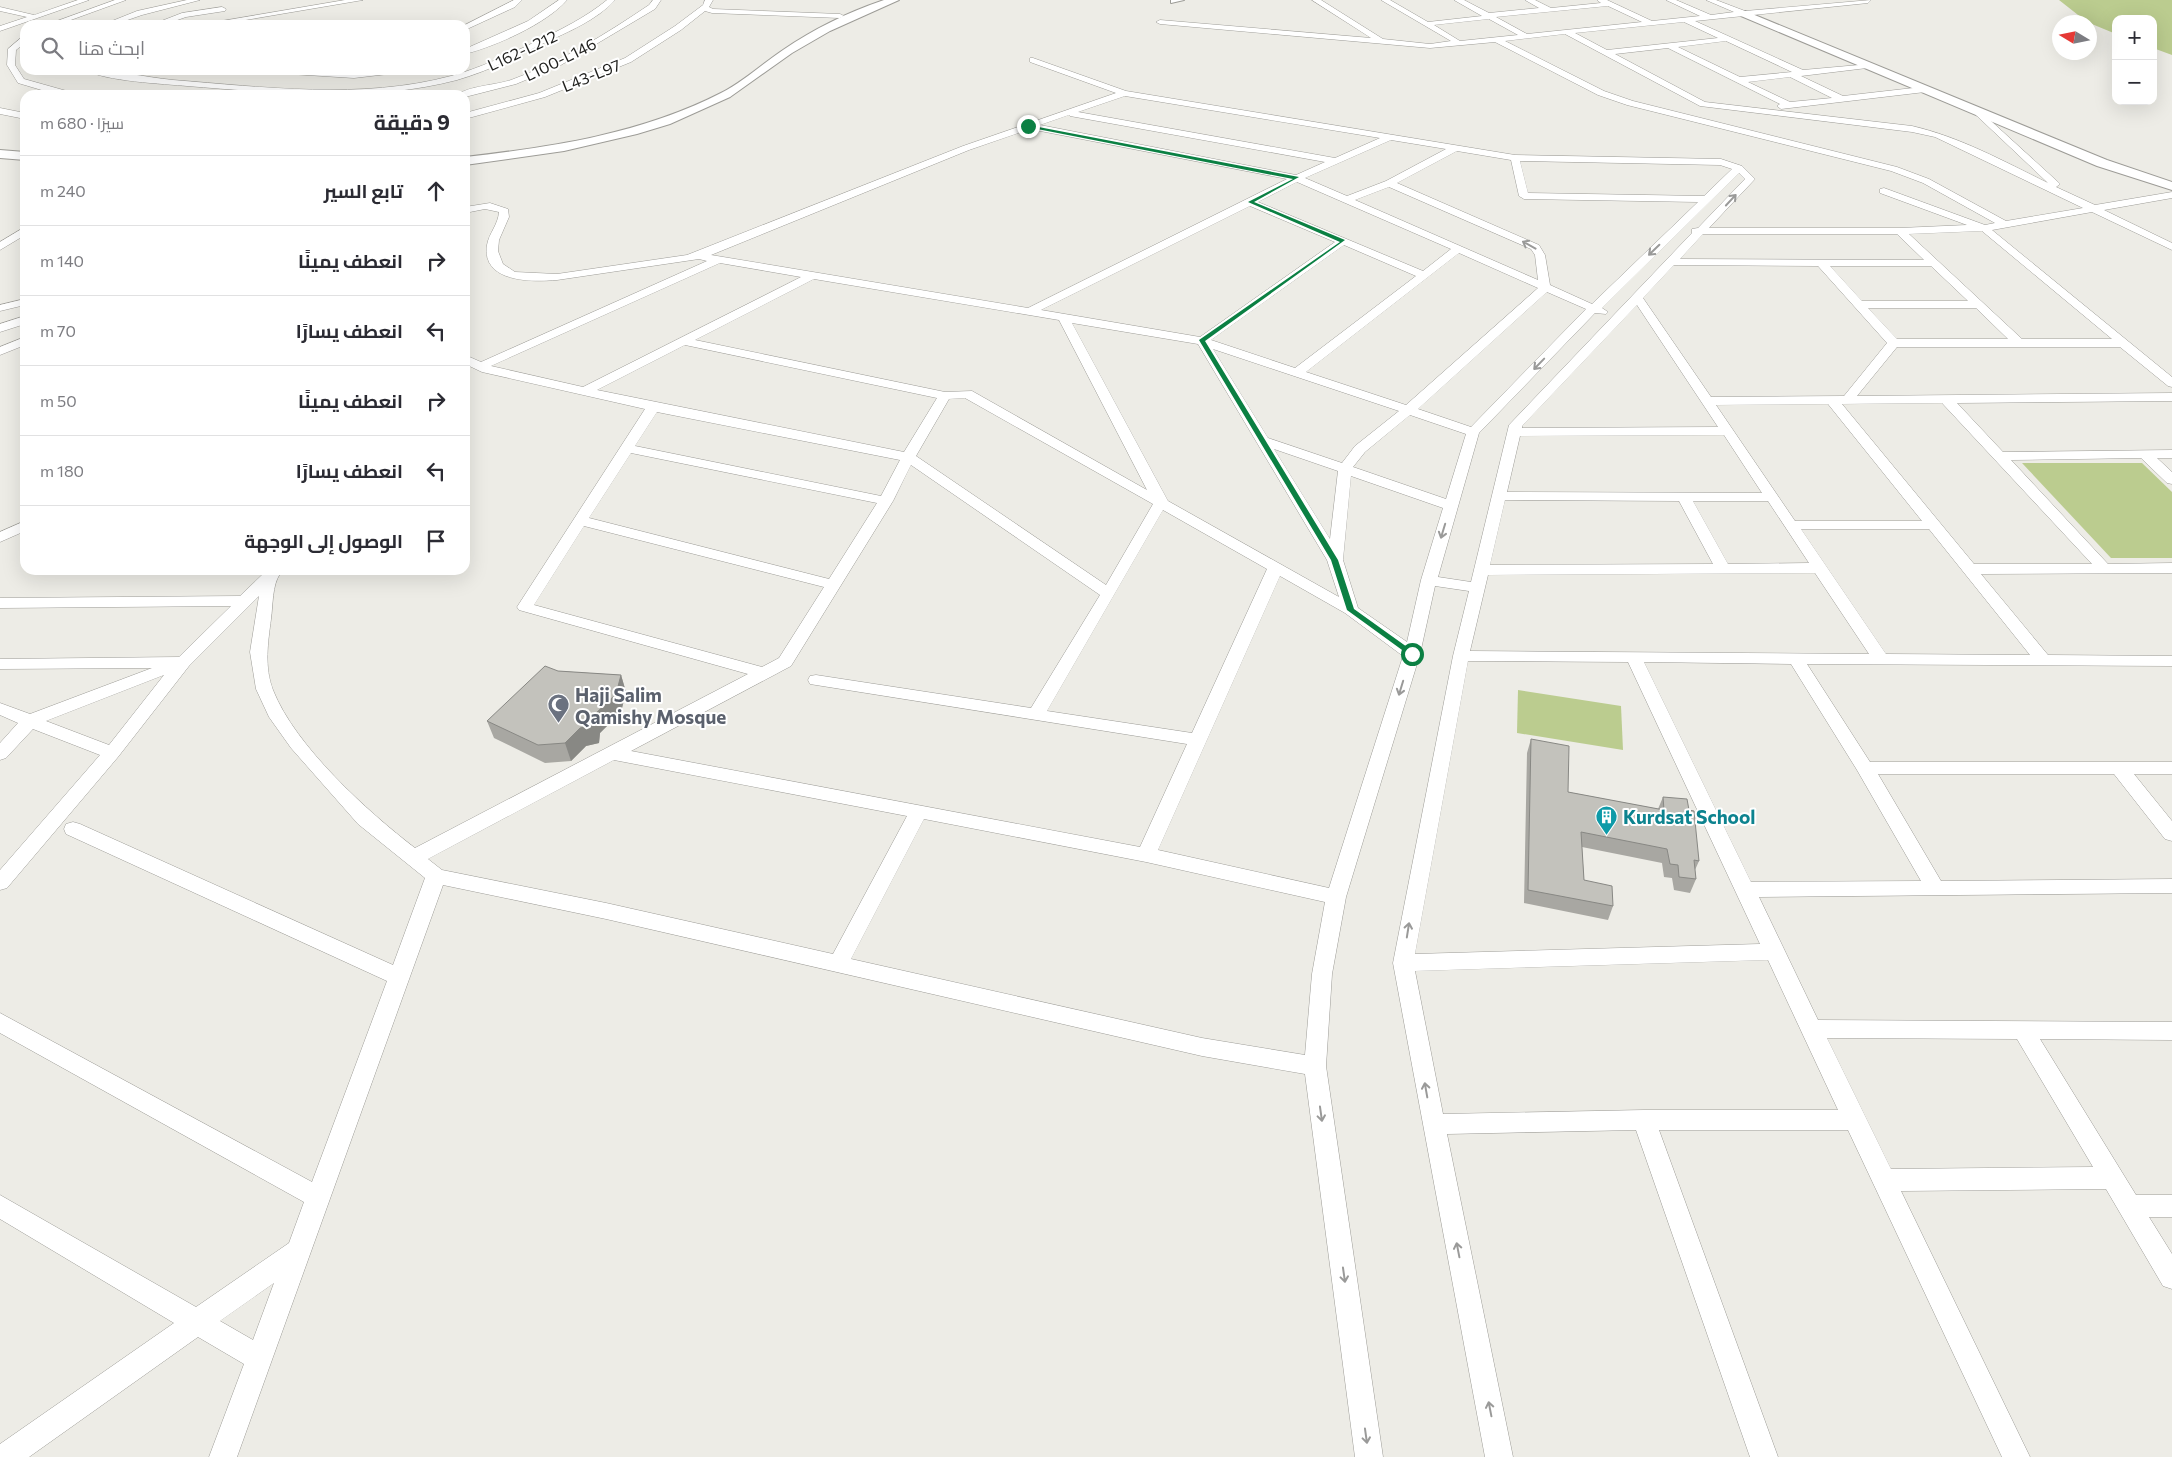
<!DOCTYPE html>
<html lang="ar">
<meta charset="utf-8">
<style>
:root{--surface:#fff;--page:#f2f2f3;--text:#2b2b33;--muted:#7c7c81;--line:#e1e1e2}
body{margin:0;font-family:Commissioner,Cairo,sans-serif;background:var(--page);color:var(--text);direction:rtl}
.controls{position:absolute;right:15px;top:15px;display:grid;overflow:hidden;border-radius:10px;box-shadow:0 5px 20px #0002}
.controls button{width:45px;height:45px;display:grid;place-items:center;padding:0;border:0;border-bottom:1px solid var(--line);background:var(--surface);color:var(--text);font:25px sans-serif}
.compass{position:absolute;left:2052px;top:15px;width:45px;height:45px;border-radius:50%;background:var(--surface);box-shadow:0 5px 20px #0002;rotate:280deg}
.stop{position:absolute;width:15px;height:15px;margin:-11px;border:4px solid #0b8043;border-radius:50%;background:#fff}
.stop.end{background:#0b8043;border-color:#fff;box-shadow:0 1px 5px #0008}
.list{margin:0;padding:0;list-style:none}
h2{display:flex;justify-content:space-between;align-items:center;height:65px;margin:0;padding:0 20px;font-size:21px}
h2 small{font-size:16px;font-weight:400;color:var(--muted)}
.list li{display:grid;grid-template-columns:32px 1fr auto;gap:15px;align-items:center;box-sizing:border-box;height:70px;padding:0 20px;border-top:1px solid var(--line)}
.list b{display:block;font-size:19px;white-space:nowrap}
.list em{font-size:16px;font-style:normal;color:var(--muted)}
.icon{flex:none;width:28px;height:28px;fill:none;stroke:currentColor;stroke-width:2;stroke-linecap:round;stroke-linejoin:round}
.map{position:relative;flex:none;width:2172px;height:1457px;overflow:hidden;direction:ltr}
.search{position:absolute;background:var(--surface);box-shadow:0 5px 20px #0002;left:20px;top:20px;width:450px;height:55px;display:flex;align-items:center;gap:12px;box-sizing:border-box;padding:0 18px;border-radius:15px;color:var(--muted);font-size:19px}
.panel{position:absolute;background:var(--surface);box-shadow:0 5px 20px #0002;left:20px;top:90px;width:450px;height:485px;border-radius:15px;direction:rtl}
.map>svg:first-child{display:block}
</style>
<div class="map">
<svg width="2172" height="1457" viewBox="0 0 2172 1457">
<rect width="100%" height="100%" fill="#edece6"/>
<g fill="#bbcc8f">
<polygon points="2059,0 2172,0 2172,55 2153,48 2153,19 2116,19 2116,34 2087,22"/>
<polygon points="2022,463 2142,463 2172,492 2172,558 2111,558"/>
<polygon points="1518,690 1621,706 1623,750 1517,733"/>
</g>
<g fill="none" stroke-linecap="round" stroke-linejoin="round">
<defs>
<g id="street">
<polygon points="78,0 89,0 0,31 0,26 27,17 0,11 0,7 34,15"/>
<polygon points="115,0 126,0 57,25 46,25"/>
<polygon points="187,0 200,0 142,15 113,25 102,25 137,11"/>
<polygon points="345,0 363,0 216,25 198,25"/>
<polygon points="514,0 522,0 515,7 465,30 465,25"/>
<path d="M559 0H567C546 24 496 46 465 54V49L528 21Z"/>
<path d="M607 0H615C597 20 568 32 544 43 516 57 488 71 457 80 369 103 276 93 187 86 166 84 102 81 87 70 115 70 144 77 173 80 264 87 361 100 451 76 480 68 508 55 535 42 560 30 585 18 607 0Z"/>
<path d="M653 0H661L655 9 561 65 516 84 465 97 457 95C468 86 497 85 511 80 561 62 606 34 649 5Z"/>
<polygon points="705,0 713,0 709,7 713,9 840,14 844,16 840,18 712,13 705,11 681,30 631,62 545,97 465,119 465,113 539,93 625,58 675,26 703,5"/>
<path d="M1312 0H1321L1383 39 1430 44 1451 41 1381 0H1390L1428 22 1482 16 1454 0H1464L1489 13 1539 8 1525 0H1535L1551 8 1601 3 1597 0H1607L1652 21 1700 16 1666 0H1676L1711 15 1734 12 1706 0H1716L1745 11 1871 0 1868 3 1695 21 1803 70 1870 64 1871 66 1867 68 1801 76 1843 96 1922 87 1925 88V92L1781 109 1777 106 1780 104 1668 48 1615 54 1705 102 1912 126C1960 137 2003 161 2048 183L1976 115 1975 113 1979 110 2058 182 2060 184 2056 187 2095 205 2172 192V198L2104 210 2172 243V250L2092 212 1992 230 2172 377V387L2168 386 2120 347H1897L1857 396 2172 393V401L1957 403 2003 452 2172 450V458H2157L2172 472V484L2167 483 2141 458 2011 460 2108 564 2172 563V573L1981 574 2048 655 2172 656V666L1807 664 1870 762H2172V774H2134L2172 821V841L2165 839 2114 774H1878L1941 881 2172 879V893L1759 897 1818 1020 2172 1022V1040L2040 1039 2136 1195H2172V1217H2149L2172 1254V1289L2163 1286 2106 1189 1901 1191 2030 1457H2002L1848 1130H1659L1778 1457H1750L1636 1130 1447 1134 1513 1457H1485L1393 963 1453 656 1469 591 1435 586 1420 654 1346 897 1332 974 1326 1066 1383 1457H1355L1305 1074 1202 1056 606 919 443 885 237 1457H209L244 1364 198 1337 29 1457H0V1444L174 1323 0 1219V1195L196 1307 289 1243 304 1202 0 1033V1013L312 1182 387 981 66 834 64 829 66 824 73 822 80 824 393 965 425 878 358 824 291 748 269 717 256 689 250 652 259 596 189 666 118 757 7 888 0 890V870L100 755 33 729 6 758 0 760V743L18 723 0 715V703L30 714 152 668 0 669V659L179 657 231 606 0 608V598L240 596 265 572 277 571 280 574C272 585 273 606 271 619 268 642 264 667 273 690 295 746 368 812 415 848L748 674 519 610 517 607 645 409 482 372 465 364V355L481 362 707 261 699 259 557 280C533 282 481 283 487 245 489 233 498 225 499 212L485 209 465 213V207L490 203 508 209 509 217 499 240 498 251 503 264 515 272 557 274 687 255 963 146 1116 93 1030 62V58H1033L1126 91 1515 155 1721 159 1742 166 1755 179 1709 228H1900L1967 225 1880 193V189L1884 188 1985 225 1995 223 1923 183 1891 171 1627 105 1598 95 1495 42 1430 48 1160 24 1156 22 1160 20 1371 38ZM1608 6 1642 22 1527 34 1496 17ZM1489 19 1518 35 1460 41 1434 25ZM1684 22 1718 38 1607 50 1575 33ZM1565 34 1700 106 1912 132 1935 137 2083 208 2006 221 1929 179 1897 167 1633 101 1604 91 1505 41ZM1726 41 1792 72 1740 77 1678 47ZM1790 77 1832 98 1790 102 1748 82ZM1125 96 1380 138 1335 158 1078 112ZM1069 115 1070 116 1325 162 1296 175 1040 125ZM1030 129 1287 179 1028 308 711 255 969 150ZM1391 140 1446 149 1386 181 1347 196 1305 178ZM1457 151 1511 160 1519 196 1524 199 1698 202 1592 304 1550 285 1545 255 1539 245 1397 183ZM1520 161 1720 165 1732 169 1704 196 1528 193ZM1739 173 1745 179 1698 228 1692 229V233L1509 425 1471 582 1438 577 1479 433 1595 313 1606 314 1608 312 1602 308ZM1297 182 1451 249 1423 271 1258 202ZM1389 187 1531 249 1535 255 1538 280 1355 200ZM1250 206 1335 242 1200 337 1041 310ZM1982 231 2112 339H2022L1909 234ZM1703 234H1897L1924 260 1680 259ZM1344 245 1416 276 1295 368 1211 340ZM1459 253 1538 288 1406 405 1306 372ZM720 263 801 277 583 387 491 366ZM1674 265 1818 266 1887 343 1844 396 1711 397 1643 298ZM1830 266H1931L1968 301H1862ZM814 279 1059 320 1147 490 972 391 945 392 695 340ZM1547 292 1586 309 1471 427 1418 409ZM1637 305 1718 427 1522 428V426ZM1868 308H1976L2008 339H1897ZM1072 323 1198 344 1327 560 1339 597 1168 501ZM685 345 937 398 904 452 597 390ZM1213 349 1399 411 1355 446 1342 463 1268 438ZM965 398 1153 504 1106 585 916 456 949 399ZM1942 403 2092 564H1974L1842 404ZM1828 404 1922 521H1795L1716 405ZM657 412 900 460 881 496 635 446ZM1410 415 1466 434 1446 499 1353 467 1365 452ZM1724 435 1762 493 1507 492 1520 436ZM1274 449 1338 471 1330 539ZM631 453 877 503 829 579 589 518ZM911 465 1100 595 1031 708 816 675 810 676 808 680 810 684 816 685 1187 744 1140 847 631 751 791 666 893 501ZM1351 476 1443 508 1421 580 1407 642 1358 608 1343 560ZM1505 500 1679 501 1713 564 1490 565ZM1693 501H1768L1809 563 1728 564ZM1163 510 1267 569 1192 733 1047 711ZM584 526 824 587 779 658 762 667 534 605ZM1801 529H1929L2030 655 1886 654ZM1815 573 1869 654 1470 651 1488 575ZM1280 576 1345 613 1403 656 1329 888 1158 850ZM1468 661 1628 662 1760 944 1415 954ZM1644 662 1791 664 1857 770 1921 881 1751 882ZM164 675 109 745 46 721ZM614 760 907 816 833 954 606 903 442 870 428 859ZM924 819 1146 862 1325 902 1312 974 1305 1055 1202 1038 851 959ZM1768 960 1838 1110H1644L1443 1114 1415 971ZM1827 1038 2017 1039 2093 1167 1891 1169ZM274 1283 253 1340 220 1321Z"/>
<polygon points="222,7 226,9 225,11 186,17 163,25 151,25 182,13"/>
<polygon points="22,37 25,37 25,43 16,50 15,65 24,79 81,95 55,94 18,83 7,65 8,49"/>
<polygon points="255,70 354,72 409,70 405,72 354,78 259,72"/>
<polygon points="0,108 25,113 25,119 0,114"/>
<polygon points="25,227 25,235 0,250 0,242"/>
<polygon points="25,299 25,305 0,311 0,305"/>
<polygon points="25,316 25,324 0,332 0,324"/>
<polygon points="25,337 25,345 0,355 0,347"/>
<polygon points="25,521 25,531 0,542 0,532"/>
</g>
<g id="secondary">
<path d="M884 0H899L830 31 792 53 730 97 670 124 637 134 564 151 465 165V157C552 147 641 134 721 93 743 82 762 64 783 50 814 29 848 12 884 0Z"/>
<polygon points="1171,0 1184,0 1171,3"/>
<polygon points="1745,11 2107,160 2172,182 2172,190 2097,166 1741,16 1740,14"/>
<polygon points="0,150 25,152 25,160 0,158"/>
</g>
</defs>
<use href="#street" stroke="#9d9c97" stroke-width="1"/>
<use href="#secondary" stroke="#9d9c97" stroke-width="2"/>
<use href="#street" fill="#fff" fill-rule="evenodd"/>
<use href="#secondary" fill="#fff" fill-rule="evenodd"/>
</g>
<g fill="#a8a7a2">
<polygon points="558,671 621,675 626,692 621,712 600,733 599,743 586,746 571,761 545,763 494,738 487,721"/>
<polygon points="1531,739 1568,792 1658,809 1663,797 1689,810 1699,861 1695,870 1696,879 1690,893 1674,890 1672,878 1664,877 1662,863 1582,847 1584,880 1613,906 1608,920 1524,903 1527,753"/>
</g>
<polygon fill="#888884" points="621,675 626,692 621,712 600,733 599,743 586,746 571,761 565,743"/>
<g fill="#c3c2bc" stroke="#888884">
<polygon points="545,666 558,671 621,675 616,694 594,715 593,725 580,728 565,743 538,745 487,721"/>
<polygon points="1531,739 1569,746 1568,792 1664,810 1663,797 1687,799 1689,810 1694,811 1699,861 1694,860 1696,879 1679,877 1678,865 1670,864 1667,849 1581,832 1584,880 1612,886 1613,906 1528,890"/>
</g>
<defs><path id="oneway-shaft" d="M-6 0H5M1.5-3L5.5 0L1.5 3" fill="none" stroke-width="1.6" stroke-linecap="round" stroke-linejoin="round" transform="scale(1.25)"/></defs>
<g stroke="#9a9a99">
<use href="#oneway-shaft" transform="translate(1731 200) rotate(-47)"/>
<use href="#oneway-shaft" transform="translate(1529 245) rotate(-151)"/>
<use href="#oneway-shaft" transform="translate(1654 250) rotate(136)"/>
<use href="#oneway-shaft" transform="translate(1539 364) rotate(134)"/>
<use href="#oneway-shaft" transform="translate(1443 531) rotate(107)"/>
<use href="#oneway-shaft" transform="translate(1401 688) rotate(107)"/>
<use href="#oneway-shaft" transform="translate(1408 930) rotate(-81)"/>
<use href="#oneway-shaft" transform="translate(1426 1090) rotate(-100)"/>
<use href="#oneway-shaft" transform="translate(1321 1114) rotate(82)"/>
<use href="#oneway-shaft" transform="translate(1458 1250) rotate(-101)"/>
<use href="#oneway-shaft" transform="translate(1344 1275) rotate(82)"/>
<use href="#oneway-shaft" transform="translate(1490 1409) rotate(-101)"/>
<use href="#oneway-shaft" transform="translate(1366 1436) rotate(82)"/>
</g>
<polygon fill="#0b8043" points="1028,125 1299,177 1254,202 1345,240 1205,341 1338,560 1354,609 1414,652 1414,655 1409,655 1347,610 1331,560 1199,340 1340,242 1248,202 1293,179 1027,127"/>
<defs>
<symbol id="mosque-pin" viewBox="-11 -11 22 30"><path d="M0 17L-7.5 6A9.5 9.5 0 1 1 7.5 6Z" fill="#6b7280" stroke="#fff"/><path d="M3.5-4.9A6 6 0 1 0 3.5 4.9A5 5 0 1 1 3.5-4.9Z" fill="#fff"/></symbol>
<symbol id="building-pin" viewBox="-11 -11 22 30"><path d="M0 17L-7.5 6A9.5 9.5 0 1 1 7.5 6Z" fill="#0f9aa8" stroke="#fff"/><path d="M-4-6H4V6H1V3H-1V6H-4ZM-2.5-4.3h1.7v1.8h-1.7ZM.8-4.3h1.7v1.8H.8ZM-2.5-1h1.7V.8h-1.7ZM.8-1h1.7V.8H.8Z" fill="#fff"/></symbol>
</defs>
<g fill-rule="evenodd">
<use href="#mosque-pin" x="546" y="692" width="25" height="34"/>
<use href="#building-pin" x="1594" y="804" width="25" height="34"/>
</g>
<g text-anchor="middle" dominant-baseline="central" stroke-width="4" stroke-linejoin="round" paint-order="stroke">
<g font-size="16" fill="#1f1f1d" stroke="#fff">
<text transform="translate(522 50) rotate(-25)">L162-L212</text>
<text transform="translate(560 59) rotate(-26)">L100-L146</text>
<text transform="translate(591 75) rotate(-22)">L43-L97</text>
</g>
<g font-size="19" font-weight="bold" fill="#5b616d" stroke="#fff" text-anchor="start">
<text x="575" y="694">Haji Salim<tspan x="575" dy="22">Qamishy Mosque</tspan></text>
</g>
<g font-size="19" font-weight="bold" fill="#0d838f" stroke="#fff" text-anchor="start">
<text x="1623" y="816">Kurdsat School</text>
</g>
</g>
</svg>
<div class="controls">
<button>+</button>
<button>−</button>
</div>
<svg class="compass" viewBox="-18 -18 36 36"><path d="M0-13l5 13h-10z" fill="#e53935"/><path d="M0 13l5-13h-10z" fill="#7c7c81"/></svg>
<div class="stop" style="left:1412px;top:654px"></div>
<div class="stop end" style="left:1028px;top:126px"></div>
<div class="search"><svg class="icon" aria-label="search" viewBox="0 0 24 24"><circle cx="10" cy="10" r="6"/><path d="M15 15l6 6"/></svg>ابحث هنا</div>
<section class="panel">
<h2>9 دقيقة<small>سيرًا · 680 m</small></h2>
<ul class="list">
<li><svg class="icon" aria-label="ahead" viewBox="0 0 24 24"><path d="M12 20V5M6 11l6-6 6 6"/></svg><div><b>تابع السير</b></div><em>240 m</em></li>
<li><svg class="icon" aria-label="right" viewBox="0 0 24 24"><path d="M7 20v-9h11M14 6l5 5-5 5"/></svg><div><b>انعطف يمينًا</b></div><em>140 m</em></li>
<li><svg class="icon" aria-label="left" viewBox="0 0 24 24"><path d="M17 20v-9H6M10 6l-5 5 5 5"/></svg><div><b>انعطف يسارًا</b></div><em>70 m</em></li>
<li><svg class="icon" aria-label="right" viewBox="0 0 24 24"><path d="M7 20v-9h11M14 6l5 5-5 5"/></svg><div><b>انعطف يمينًا</b></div><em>50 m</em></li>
<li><svg class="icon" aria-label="left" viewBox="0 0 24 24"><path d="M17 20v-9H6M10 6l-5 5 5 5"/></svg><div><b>انعطف يسارًا</b></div><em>180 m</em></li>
<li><svg class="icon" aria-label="arrive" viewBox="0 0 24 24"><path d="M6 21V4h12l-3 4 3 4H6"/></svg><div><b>الوصول إلى الوجهة</b></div></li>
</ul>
</section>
</div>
